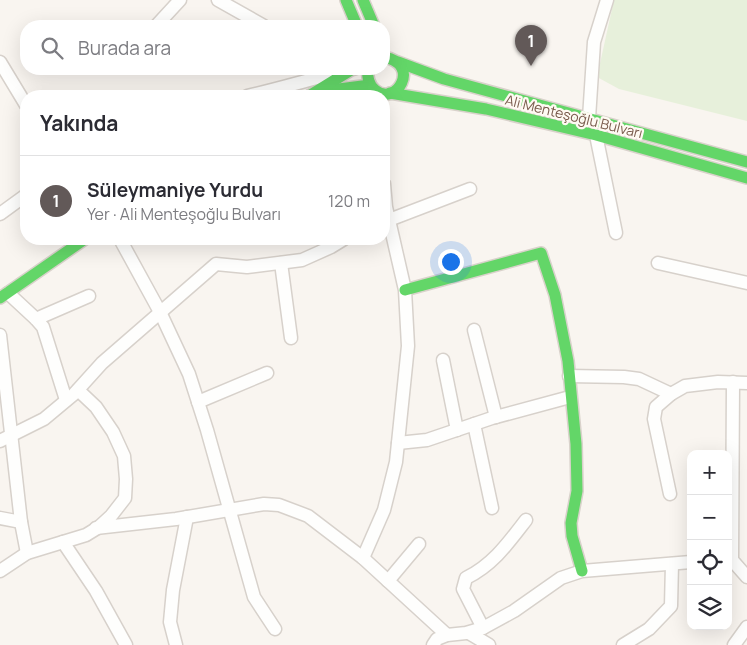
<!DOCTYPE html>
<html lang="tr">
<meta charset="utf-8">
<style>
:root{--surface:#fff;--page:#f2f2f3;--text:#2b2b33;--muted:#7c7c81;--line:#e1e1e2;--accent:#625958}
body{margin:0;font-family:Manrope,sans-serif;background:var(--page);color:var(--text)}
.controls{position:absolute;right:15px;bottom:15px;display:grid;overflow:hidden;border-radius:10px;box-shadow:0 5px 20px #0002}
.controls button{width:45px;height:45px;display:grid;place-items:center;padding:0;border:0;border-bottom:1px solid var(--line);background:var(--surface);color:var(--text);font:25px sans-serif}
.you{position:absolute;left:450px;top:261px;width:18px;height:18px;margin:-12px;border:4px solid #fff;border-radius:50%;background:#1a73e8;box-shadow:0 0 0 8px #1a73e833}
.badge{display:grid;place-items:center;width:32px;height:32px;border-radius:50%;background:var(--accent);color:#fff;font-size:16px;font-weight:700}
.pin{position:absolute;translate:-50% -41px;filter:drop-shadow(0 1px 2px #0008)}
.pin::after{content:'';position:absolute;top:26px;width:18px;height:15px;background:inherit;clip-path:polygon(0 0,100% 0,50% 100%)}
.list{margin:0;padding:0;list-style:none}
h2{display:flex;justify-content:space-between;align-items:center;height:65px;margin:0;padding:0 20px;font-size:21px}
h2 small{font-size:16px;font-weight:400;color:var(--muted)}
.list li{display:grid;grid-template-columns:32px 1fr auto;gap:15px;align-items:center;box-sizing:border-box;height:90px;padding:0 20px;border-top:1px solid var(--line)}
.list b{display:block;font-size:19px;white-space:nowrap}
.list p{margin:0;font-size:16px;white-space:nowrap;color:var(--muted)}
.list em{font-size:16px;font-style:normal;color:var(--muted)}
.icon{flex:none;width:28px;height:28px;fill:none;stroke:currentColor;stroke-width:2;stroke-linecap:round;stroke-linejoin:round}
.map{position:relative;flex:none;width:747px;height:645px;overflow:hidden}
.search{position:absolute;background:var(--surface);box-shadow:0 5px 20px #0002;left:20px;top:20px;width:370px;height:55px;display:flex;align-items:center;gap:12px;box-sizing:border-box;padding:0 18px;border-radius:20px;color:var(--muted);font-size:19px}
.panel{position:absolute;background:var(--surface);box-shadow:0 5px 20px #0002;left:20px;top:90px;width:370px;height:155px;border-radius:20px}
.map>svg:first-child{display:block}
</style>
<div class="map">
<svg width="747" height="645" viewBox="0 0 747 645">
<rect width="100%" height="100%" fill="#f9f5f0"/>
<polygon fill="#e7f0db" points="614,0 747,0 747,121 619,89 597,77"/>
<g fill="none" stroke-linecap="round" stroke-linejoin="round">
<defs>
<g id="street">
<polyline points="218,0 264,26"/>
<polyline points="156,26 180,0"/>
<polyline points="0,62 26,105"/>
<path d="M247 96C279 89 310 79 342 72"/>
<polyline points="589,118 594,42 607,0"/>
<polyline points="596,135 616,233"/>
<polyline points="0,214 26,195"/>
<polyline points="389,220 470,189"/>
<polyline points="120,239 160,312 189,374 207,430 254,597 275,629"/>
<polyline points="281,263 291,338"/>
<polyline points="658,263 747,283"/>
<polyline points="8,293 36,319 43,327 66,400"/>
<polyline points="36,319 89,296"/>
<polyline points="474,330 496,417"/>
<polyline points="0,335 21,522 27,553"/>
<polyline points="443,360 457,430"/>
<polyline points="569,376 624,377 639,379 671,394"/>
<polyline points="733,382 732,560 747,577"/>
<polyline points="198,402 267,373"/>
<polyline points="474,424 492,508"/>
<polyline points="0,441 44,419 74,394 102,363 216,264 247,267 302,260 331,247 344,239"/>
<polyline points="398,443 427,440 492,418 570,397"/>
<polyline points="670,494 654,419 656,407 671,394 685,386 718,382 747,383"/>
<polyline points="0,518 21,522"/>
<polyline points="96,528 176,519 264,504 279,505 308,516 363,558 447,635"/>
<polyline points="63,542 96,591 126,645"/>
<polyline points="363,558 384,510 396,462 408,346 405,290 386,207 384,184"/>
<polyline points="0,571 27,553 86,535 99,527 111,516 125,498 126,479 124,456 113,432 96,407 78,390"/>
<polyline points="388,581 419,544"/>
<path d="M483 628 463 589 466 578C493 565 509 542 526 520"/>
<polyline points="469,633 489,645"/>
<polyline points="176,645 170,622 173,590 187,517"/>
<polyline points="433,645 437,639 447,635 466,633 483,628 514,611 561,578 582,571 691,562"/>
<polyline points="623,645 649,629 671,606 672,564"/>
<polyline points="734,645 747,627"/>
</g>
<g id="fast">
<polyline points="346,0 357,26"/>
<polyline points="363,0 374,26"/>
<polyline points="398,62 444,79 747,162"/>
<path d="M368 69C367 77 368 84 375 90 396 108 422 64 384 57"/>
<polyline points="323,91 370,85"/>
<polyline points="390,93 486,109 596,135 747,178"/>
<polyline points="309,96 351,70 355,69"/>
<polyline points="405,290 541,253 555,295 568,361 576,444 577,491 571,523 572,536 582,571"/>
<polyline points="0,298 85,239"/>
</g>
</defs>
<use href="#street" stroke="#d7d1cb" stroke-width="15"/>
<use href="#fast" stroke="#d9d2cb" stroke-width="14"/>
<use href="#street" stroke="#fefefd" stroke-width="12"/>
<use href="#fast" stroke="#63d668" stroke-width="11"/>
</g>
<g text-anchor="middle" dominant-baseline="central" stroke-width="4.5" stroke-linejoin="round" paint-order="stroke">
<g font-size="14" fill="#7a5c4d" stroke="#fffaf3">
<text transform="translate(574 116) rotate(14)">Ali Menteşoğlu Bulvarı</text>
</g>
</g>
</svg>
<div class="controls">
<button>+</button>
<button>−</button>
<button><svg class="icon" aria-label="locate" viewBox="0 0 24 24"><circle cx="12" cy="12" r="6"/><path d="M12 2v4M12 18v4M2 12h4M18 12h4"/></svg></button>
<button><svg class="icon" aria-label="layers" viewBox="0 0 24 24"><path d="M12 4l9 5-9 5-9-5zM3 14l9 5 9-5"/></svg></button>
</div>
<div class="you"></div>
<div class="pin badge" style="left:531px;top:66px">1</div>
<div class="search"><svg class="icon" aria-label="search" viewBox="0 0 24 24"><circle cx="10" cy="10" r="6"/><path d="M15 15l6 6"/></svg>Burada ara</div>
<section class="panel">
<h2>Yakında<small></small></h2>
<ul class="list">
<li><span class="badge">1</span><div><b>Süleymaniye Yurdu</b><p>Yer · Ali Menteşoğlu Bulvarı</p></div><em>120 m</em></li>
</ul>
</section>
</div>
